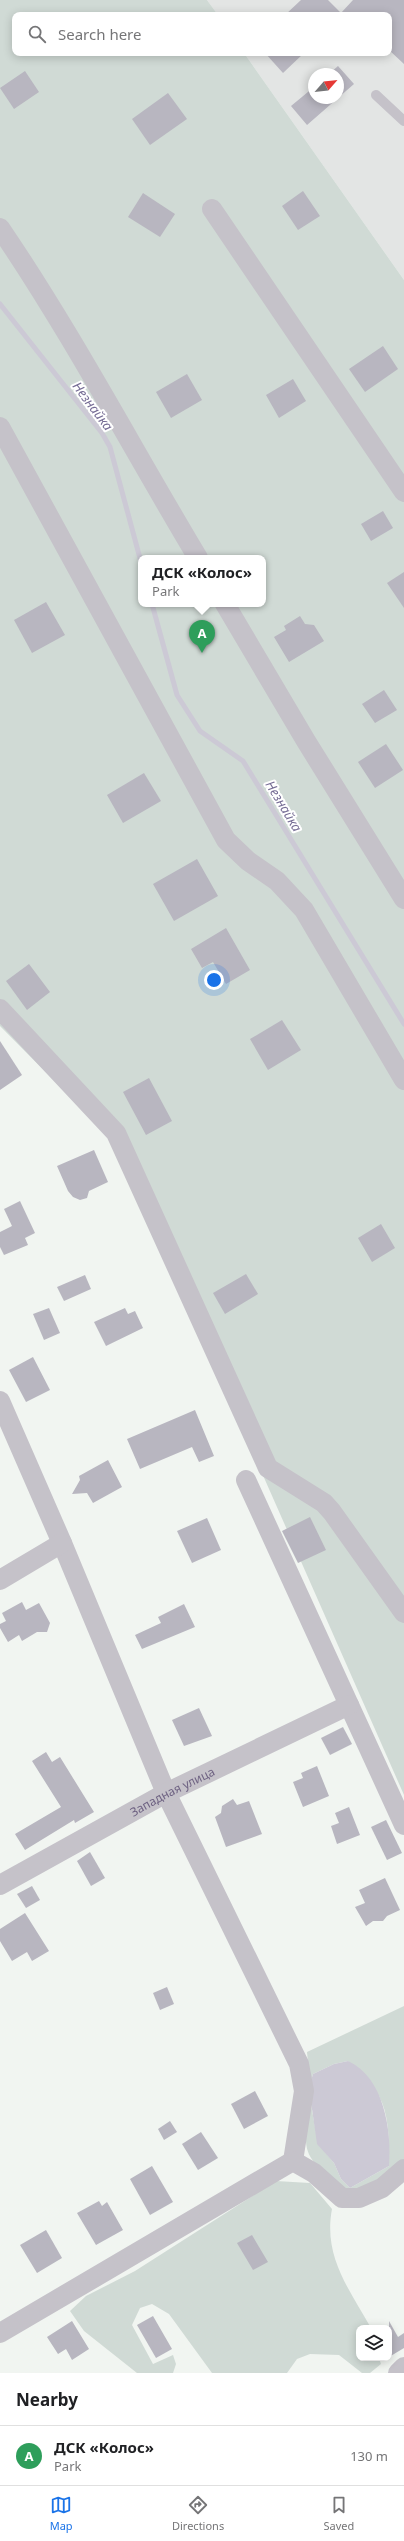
<!DOCTYPE html>
<meta charset="utf-8">
<style>
:root{--surface:#fff;--page:#f6f6f6;--text:#202124;--muted:#757577;--line:#e0e0e0;--accent:#1a73e8}
body{margin:0;font-family:"Noto Sans",sans-serif;background:var(--page);color:var(--text)}
.controls{position:absolute;right:12px;bottom:12px;display:grid;overflow:hidden;border-radius:8px;box-shadow:0 2px 10px #0003}
.controls button{width:36px;height:36px;display:grid;place-items:center;padding:0;border:0;border-bottom:1px solid var(--line);background:var(--surface);color:var(--text);font:20px sans-serif}
.compass{position:absolute;left:308px;top:68px;width:36px;height:36px;border-radius:50%;background:var(--surface);box-shadow:0 2px 10px #0003;rotate:62deg}
.you{position:absolute;left:214px;top:980px;width:14px;height:14px;margin:-10px;border:3px solid #fff;border-radius:50%;background:#1a73e8;box-shadow:0 0 0 6px #1a73e833}
.badge{display:grid;place-items:center;width:26px;height:26px;border-radius:50%;background:var(--accent);color:#fff;font-size:13px;font-weight:700}
.pin{position:absolute;translate:-50% -33px;filter:drop-shadow(0 1px 2px #0008)}
.pin::after{content:'';position:absolute;top:21px;width:14px;height:12px;background:inherit;clip-path:polygon(0 0,100% 0,50% 100%)}
.popup{position:absolute;left:138px;top:555px;width:128px;height:52px;box-sizing:border-box;display:grid;place-content:center;border-radius:8px;background:var(--surface);filter:drop-shadow(0 1px 3px #0005);font-size:13px;white-space:nowrap;color:var(--muted)}
.popup b{font-size:15px;color:var(--text)}
.popup::after{content:'';position:absolute;left:50%;top:100%;margin-left:-8px;border:8px solid transparent;border-top-color:var(--surface)}
.list{margin:0;padding:0;list-style:none}
h2{display:flex;justify-content:space-between;align-items:center;height:52px;margin:0;padding:0 16px;font-size:17px}
h2 small{font-size:13px;font-weight:400;color:var(--muted)}
.list li{display:grid;grid-template-columns:26px 1fr auto;gap:12px;align-items:center;box-sizing:border-box;height:60px;padding:0 16px;border-top:1px solid var(--line)}
.list b{display:block;font-size:15px;white-space:nowrap}
.list p{margin:0;font-size:13px;white-space:nowrap;color:var(--muted)}
.list em{font-size:13px;font-style:normal;color:var(--muted)}
.icon{flex:none;width:22px;height:22px;fill:none;stroke:currentColor;stroke-width:2;stroke-linecap:round;stroke-linejoin:round}
.map{position:relative;flex:none;width:404px;height:2373px;overflow:hidden}
.search{position:absolute;background:var(--surface);box-shadow:0 2px 10px #0003;left:12px;right:12px;top:12px;height:44px;display:flex;align-items:center;gap:10px;box-sizing:border-box;padding:0 14px;border-radius:8px;color:var(--muted);font-size:15px}
.sheet{height:112px;background:var(--surface)}
nav{display:flex;justify-content:space-around;align-items:center;box-sizing:border-box;height:56px;border-top:1px solid var(--line);background:var(--surface);font-size:11px;color:var(--muted)}
nav a{display:grid;justify-items:center;gap:2px}
nav .on{color:var(--accent)}
.map>svg:first-child{display:block}
</style>
<div class="map">
<svg width="404" height="2373" viewBox="0 0 404 2373">
<rect width="100%" height="100%" fill="#f1f5f1"/>
<path fill="#e3e5e4" fill-rule="evenodd" d="M207 0H404V280L244 53H389V15H218ZM314 74H338V98H314Z"/>
<g fill="#d0dad5" fill-rule="evenodd">
<path d="M0 0H207L218 15H15V53H244L404 280V1795L232 1405 109 1136 0 1026ZM141 558H263V604H141Z"/>
<path d="M404 2006V2159L379 2183 345 2192C302 2152 302 2158 310 2099L318 2144 334 2163 341 2179 350 2188 389 2166C389 2145 390 2116 379 2096 372 2084 357 2072 348 2061L334 2064 313 2074 310 2084 307 2052Z"/>
<path d="M276 2181 310 2183 332 2209C323 2256 349 2289 371 2328H359V2358H379L381 2364 370 2373H362L339 2355 310 2354 297 2359 287 2373H212L169 2314 152 2304 140 2308 132 2325 153 2364 173 2355 176 2364 173 2373H137L84 2331 70 2311 86 2296 135 2271Z"/>
</g>
<path fill="#ccc9d5" d="M348 2061C384 2077 392 2131 389 2166L350 2188 341 2179 334 2163 317 2144 310 2095V2084L313 2074 334 2064Z"/>
<g fill="none" stroke-linecap="round" stroke-linejoin="round">
<g stroke="#ccc9d5" stroke-width="5">
<polyline points="0,304 102,433 110,447 141,562"/>
<polyline points="152,604 177,695 200,731 243,761 404,1024"/>
</g>
</g>
<g fill="#b8b6c0">
<polygon points="301,0 328,0 341,13 353,0 404,0 404,64 389,50 389,15 285,15"/>
<polygon points="265,53 304,53 283,73"/>
<polygon points="338,66 354,84 307,125 291,106 314,87 314,98 338,98 338,74 329,74"/>
<polygon points="25,71 39,92 14,109 0,88"/>
<polygon points="168,93 187,119 150,145 132,119"/>
<polygon points="303,191 320,216 298,230 282,206"/>
<polygon points="143,193 175,214 160,237 128,217"/>
<polygon points="383,346 398,369 365,392 349,369"/>
<polygon points="187,374 202,400 171,418 156,392"/>
<polygon points="293,379 306,401 279,418 266,395"/>
<polygon points="383,511 393,528 371,541 361,524"/>
<polygon points="404,572 404,608 387,583"/>
<polygon points="46,602 65,635 32,653 14,620"/>
<polygon points="300,616 305,624 314,625 324,641 289,662 274,637 286,630 284,626"/>
<polygon points="384,690 397,710 375,723 362,704"/>
<polygon points="386,744 403,770 375,788 358,762"/>
<polygon points="144,773 161,801 123,823 107,795"/>
<polygon points="197,859 218,896 174,921 153,884"/>
<polygon points="226,928 250,970 226,984 213,962 202,968 191,949"/>
<polygon points="29,964 50,992 27,1010 6,981"/>
<polygon points="282,1020 301,1050 268,1070 250,1039"/>
<polygon points="0,1041 22,1075 0,1090"/>
<polygon points="149,1078 172,1121 146,1135 123,1092"/>
<polygon points="94,1150 108,1182 89,1191 87,1198 80,1200 73,1197 68,1191 57,1166"/>
<polygon points="20,1201 35,1233 25,1238 28,1245 4,1255 0,1247 0,1232 12,1226 4,1209"/>
<polygon points="381,1224 395,1248 372,1262 358,1238"/>
<polygon points="246,1274 258,1294 225,1314 213,1293"/>
<polygon points="85,1275 91,1289 64,1301 57,1287"/>
<polygon points="49,1308 60,1333 44,1340 33,1314"/>
<polygon points="125,1308 128,1314 135,1311 143,1328 106,1346 94,1322"/>
<polygon points="33,1357 50,1390 26,1402 9,1370"/>
<polygon points="195,1410 214,1456 199,1462 192,1447 140,1469 127,1439"/>
<polygon points="108,1460 122,1487 93,1503 87,1493 72,1494 80,1480 79,1476"/>
<polygon points="310,1517 326,1550 298,1563 282,1531"/>
<polygon points="207,1518 221,1550 192,1563 177,1531"/>
<polygon points="22,1602 26,1610 39,1603 50,1623 47,1632 37,1632 22,1641 19,1635 8,1642 0,1628 0,1624 6,1621 2,1613"/>
<polygon points="184,1604 195,1627 142,1649 135,1635 161,1623 158,1617"/>
<polygon points="199,1708 212,1736 184,1746 172,1720"/>
<polygon points="343,1727 352,1744 330,1755 321,1738"/>
<polygon points="46,1752 52,1762 60,1757 94,1812 75,1823 74,1820 25,1850 15,1834 61,1807 32,1761"/>
<polygon points="317,1766 329,1796 303,1807 293,1782 303,1778 301,1773"/>
<polygon points="233,1799 237,1805 249,1801 262,1834 226,1847 215,1817 221,1813 222,1806"/>
<polygon points="349,1807 360,1835 337,1844 331,1826 339,1823 335,1813"/>
<polygon points="386,1820 402,1853 387,1860 371,1827"/>
<polygon points="90,1852 105,1878 91,1886 77,1861"/>
<polygon points="385,1878 400,1910 387,1916 383,1921 373,1921 366,1926 355,1907 365,1903 359,1890"/>
<polygon points="32,1886 40,1900 26,1908 17,1894"/>
<polygon points="25,1913 49,1951 32,1961 27,1952 12,1961 0,1941 0,1929"/>
<polygon points="167,1987 174,2004 160,2010 153,1993"/>
<polygon points="255,2091 268,2116 244,2129 231,2104"/>
<polygon points="170,2121 177,2132 164,2140 158,2129"/>
<polygon points="201,2132 218,2158 198,2170 182,2144"/>
<polygon points="152,2166 173,2202 150,2215 130,2179"/>
<polygon points="99,2201 102,2206 107,2202 123,2230 96,2245 77,2213"/>
<polygon points="46,2230 62,2258 37,2273 20,2245"/>
<polygon points="252,2235 268,2262 253,2270 237,2243"/>
<polygon points="153,2316 172,2349 156,2358 137,2325"/>
<polygon points="72,2321 89,2349 72,2360 66,2349 58,2354 47,2337"/>
<polygon points="389,2321 398,2337 404,2333 404,2348 389,2357"/>
</g>
<g fill="none" stroke-linecap="round" stroke-linejoin="round">
<polyline stroke="#c5c2c9" stroke-width="10" points="376,95 404,121"/>
<g stroke="#c5c2c9" stroke-width="20">
<polyline points="212,209 404,492"/>
<path d="M0 228C72 334 132 448 198 558"/>
<polyline points="0,427 226,840 248,861 277,881 304,910 404,1080"/>
<polyline points="225,604 306,741 404,899"/>
<polyline points="0,1009 116,1133 268,1468 324,1503 332,1512 404,1613"/>
<polyline points="0,1401 62,1543 166,1793 299,2064 304,2091 293,2161"/>
<polyline points="246,1480 404,1825"/>
<polyline points="0,1580 62,1543"/>
<path id="s1" d="M0 1885 166 1793 349 1705"/>
<polyline points="0,2333 293,2161 314,2173 342,2198 359,2198 382,2188 404,2169"/>
<polyline points="398,2373 404,2367"/>
</g>
</g>
<g text-anchor="middle" dominant-baseline="central" stroke-width="4" stroke-linejoin="round" paint-order="stroke">
<g font-size="12" fill="#6f6383" stroke="#fff">
<text stroke="none"><textPath href="#s1" startOffset="196">Западная улица</textPath></text>
</g>
<g font-size="13" font-style="italic" fill="#766d95" stroke="#fff">
<text transform="translate(93 406) rotate(53)">Незнайка</text>
<text transform="translate(284 806) rotate(59)">Незнайка</text>
</g>
</g>
</svg>
<div class="controls">
<button><svg class="icon" aria-label="layers" viewBox="0 0 24 24"><path d="M12 4l9 5-9 5-9-5zM3 14l9 5 9-5"/></svg></button>
</div>
<svg class="compass" viewBox="-18 -18 36 36"><path d="M0-13l5 13h-10z" fill="#e53935"/><path d="M0 13l5-13h-10z" fill="#757577"/></svg>
<div class="you"></div>
<div class="pin badge" style="left:202px;top:653px;background:#2e9e5b">A</div>
<div class="popup"><b>ДСК «Колос»</b>Park</div>
<div class="search"><svg class="icon" aria-label="search" viewBox="0 0 24 24"><circle cx="10" cy="10" r="6"/><path d="M15 15l6 6"/></svg>Search here</div>
</div>
<section class="sheet">
<h2>Nearby<small></small></h2>
<ul class="list">
<li><span class="badge" style="background:#2e9e5b">A</span><div><b>ДСК «Колос»</b><p>Park</p></div><em>130 m</em></li>
</ul>
</section>
<nav>
<a class="on"><svg class="icon" aria-label="map" viewBox="0 0 24 24"><path d="M3 6l6-2 6 2 6-2v14l-6 2-6-2-6 2zM9 4v14M15 6v14"/></svg>Map</a>
<a><svg class="icon" aria-label="directions" viewBox="0 0 24 24"><path d="M12 3l9 9-9 9-9-9zM9 14v-3h6M13 9l2 2-2 2"/></svg>Directions</a>
<a><svg class="icon" aria-label="saved" viewBox="0 0 24 24"><path d="M7 4h10v16l-5-4-5 4z"/></svg>Saved</a>
</nav>
